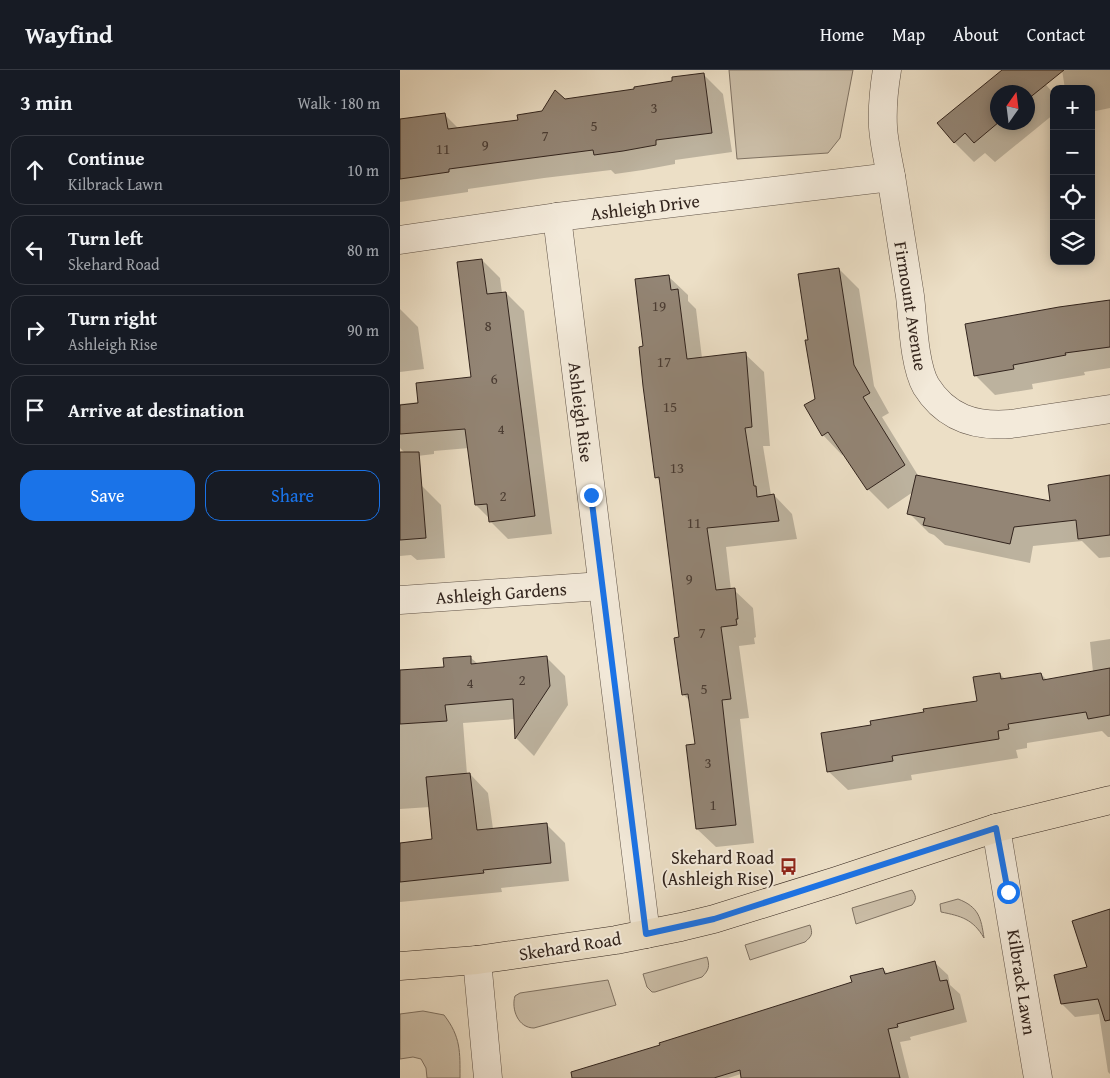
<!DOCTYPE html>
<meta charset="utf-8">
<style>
:root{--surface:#171b24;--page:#20242c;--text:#f1f3f6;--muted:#9ea1a6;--line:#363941;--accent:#1a73e8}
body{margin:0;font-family:"Gentium Book Plus",serif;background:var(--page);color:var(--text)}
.controls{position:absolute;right:15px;top:15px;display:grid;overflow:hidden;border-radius:10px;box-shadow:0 2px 12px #0003}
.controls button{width:45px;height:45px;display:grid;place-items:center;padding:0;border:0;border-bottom:1px solid var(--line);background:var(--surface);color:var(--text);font:25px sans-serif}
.compass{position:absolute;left:590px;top:15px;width:45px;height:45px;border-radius:50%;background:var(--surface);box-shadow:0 2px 12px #0003;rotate:14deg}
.stop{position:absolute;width:15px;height:15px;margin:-11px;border:4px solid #1a73e8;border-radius:50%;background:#fff}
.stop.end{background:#1a73e8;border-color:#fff;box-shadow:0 1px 5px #0008}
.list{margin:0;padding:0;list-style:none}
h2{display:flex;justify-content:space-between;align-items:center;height:65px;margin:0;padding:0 20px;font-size:21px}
h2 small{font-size:16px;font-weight:400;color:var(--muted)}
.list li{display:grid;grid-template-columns:32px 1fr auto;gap:15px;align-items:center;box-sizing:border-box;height:70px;margin:0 10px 10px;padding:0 10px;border:1px solid var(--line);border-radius:15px}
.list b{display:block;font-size:19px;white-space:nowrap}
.list p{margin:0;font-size:16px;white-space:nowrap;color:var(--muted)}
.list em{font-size:16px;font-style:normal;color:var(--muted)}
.actions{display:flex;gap:10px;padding:15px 20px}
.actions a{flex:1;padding:11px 0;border:1px solid var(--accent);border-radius:15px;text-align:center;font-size:18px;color:var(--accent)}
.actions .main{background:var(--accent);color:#fff}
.icon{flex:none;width:28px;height:28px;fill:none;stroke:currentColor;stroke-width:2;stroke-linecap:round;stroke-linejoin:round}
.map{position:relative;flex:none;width:710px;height:1008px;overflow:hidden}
header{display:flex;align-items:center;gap:30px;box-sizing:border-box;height:70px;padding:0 25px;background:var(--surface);border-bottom:1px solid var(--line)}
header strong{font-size:24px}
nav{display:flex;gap:28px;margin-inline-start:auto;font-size:18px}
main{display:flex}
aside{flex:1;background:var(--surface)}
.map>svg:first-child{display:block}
</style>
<header>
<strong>Wayfind</strong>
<nav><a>Home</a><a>Map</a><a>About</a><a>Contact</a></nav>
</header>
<main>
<aside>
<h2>3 min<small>Walk · 180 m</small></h2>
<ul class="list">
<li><svg class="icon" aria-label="ahead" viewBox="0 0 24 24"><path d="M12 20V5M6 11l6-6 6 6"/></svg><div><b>Continue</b><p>Kilbrack Lawn</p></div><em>10 m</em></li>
<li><svg class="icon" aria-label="left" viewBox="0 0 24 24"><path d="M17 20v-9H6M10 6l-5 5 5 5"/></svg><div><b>Turn left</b><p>Skehard Road</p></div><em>80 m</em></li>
<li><svg class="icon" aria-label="right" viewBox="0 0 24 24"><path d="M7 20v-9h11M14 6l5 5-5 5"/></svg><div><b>Turn right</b><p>Ashleigh Rise</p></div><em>90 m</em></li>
<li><svg class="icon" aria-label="arrive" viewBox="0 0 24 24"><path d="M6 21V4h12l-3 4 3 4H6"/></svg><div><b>Arrive at destination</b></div></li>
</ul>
<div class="actions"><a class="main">Save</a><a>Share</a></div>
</aside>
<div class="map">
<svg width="710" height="1008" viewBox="0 0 710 1008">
<rect width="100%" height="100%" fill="#ecdfc6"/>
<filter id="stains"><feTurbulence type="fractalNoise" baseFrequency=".004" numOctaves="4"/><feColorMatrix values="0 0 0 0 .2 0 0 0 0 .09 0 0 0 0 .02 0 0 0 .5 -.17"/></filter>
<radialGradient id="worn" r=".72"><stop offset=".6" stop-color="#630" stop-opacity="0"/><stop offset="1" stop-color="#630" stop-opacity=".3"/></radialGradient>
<g fill="#ccbfa9" stroke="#7f7263">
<polygon points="329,0 453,0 440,68 428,83 337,89"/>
<path d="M512 820C516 826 517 829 512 835L456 854 452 838Z"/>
<path d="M558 829C579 837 581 848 584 868 573 849 561 846 541 842L540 834Z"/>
<path d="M410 855C413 864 412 866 405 872L350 890 345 875Z"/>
<path d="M307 887C310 896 309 900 302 907L255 922H252L247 917 243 904Z"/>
<path d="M208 910 216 935 134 958C118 958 111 939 115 926L120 923Z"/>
<path d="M23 941 44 945C61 967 60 982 60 1008H27L26 998 21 989 13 987 0 989V944Z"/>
</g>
<g fill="#0003" fill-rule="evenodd">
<path d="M604 0H633L654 24V44L595 92 585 83 574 92 554 72ZM598 22H628V52H598Z"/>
<polygon points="662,0 710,0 710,38 691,42 691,19 665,19"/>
<polygon points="303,4 323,24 332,82 275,90 275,94 243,100 215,104 211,100 144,108 68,119 68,122 0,132 0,62 45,45 59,59 119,51 143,42 165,30 274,13"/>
<polygon points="82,190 100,208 102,223 106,223 124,241 152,464 108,469 90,451 90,449 76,435 69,378 34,381 34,384 9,387 0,378 0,334 19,332 73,308"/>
<polygon points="439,199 459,219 474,316 489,343 482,347 519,407 652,433 710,406 710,487 699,488 682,471 633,476 630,493 545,475 534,465 529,463 509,443 513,422 488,439 468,419 444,384 442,385 423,365 416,329 409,271"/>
<polygon points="269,207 288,225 288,231 296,239 302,288 345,284 364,302 370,376 363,376 371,425 374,425 392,444 397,469 326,477 331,520 334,520 353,538 356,567 354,568 355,574 339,576 349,648 340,649 354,773 316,777 297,759 296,675 290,631 283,624 280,568 261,412 256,407 244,277"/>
<polygon points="710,232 710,298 684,302 685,305 632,314 633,319 595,325 575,305"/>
<polygon points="0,239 18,257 24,299 0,302"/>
<polygon points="21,415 41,435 45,488 17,490 11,485 0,486 0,417"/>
<polygon points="710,569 710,667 708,667 702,661 627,673 627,678 616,680 618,688 511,705 512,710 448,720 428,701 472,656 578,632 600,604 605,609 641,604 647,610 693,602 690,572"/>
<polygon points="70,587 78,594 147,588 165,606 168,635 134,686 116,668 115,649 63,653 67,704 70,704 88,723 93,759 146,754 165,773 169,811 101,818 102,822 0,832 0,774 33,771 30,737 0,739 0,601 45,598"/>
<polygon points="710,840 710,1004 708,1002 699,944 675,947 662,934 689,898"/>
<polygon points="534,892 548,905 550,915 560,924 567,952 510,967 511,970 500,972 509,1008 427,1008 380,992 328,1008 219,1008 453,913 483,899 488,904"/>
</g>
<g fill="#938575" stroke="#32241d">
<polygon points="602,0 664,0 628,29 628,22 598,22 598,52 599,52 574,73 565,63 554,73 537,53"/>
<polygon points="304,3 312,63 256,70 256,75 223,81 194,85 193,80 124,89 49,99 49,102 0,109 0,49 45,43 48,59 118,50 117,45 142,41 155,20 165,29 234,19 234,17 272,11 272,7"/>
<polygon points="82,189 87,224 106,222 135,446 89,452 87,434 75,435 65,359 0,364 0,335 18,333 16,313 71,307 57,192"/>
<polygon points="439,198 454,295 470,323 463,327 505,395 467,420 428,362 422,366 404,335 415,329 405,270 408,270 398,204"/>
<polygon points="269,205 271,220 278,219 287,289 346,282 352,357 345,358 354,416 356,416 357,427 374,424 379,451 307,458 316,520 335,518 338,549 336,549 337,555 321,557 331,629 322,630 336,755 296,759 286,675 295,674 288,624 282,625 274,568 279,567 259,407 255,408 243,316 239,277 243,276 235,209"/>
<polygon points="710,230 710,277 665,283 666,285 613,295 614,299 574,306 565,254 659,237"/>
<polygon points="0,382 19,382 26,468 0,470"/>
<polygon points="516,405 650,431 648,415 710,405 710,465 678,469 676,450 614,457 610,474 523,455 525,448 507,444"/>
<polygon points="71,586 71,594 147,586 150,616 115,669 113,629 45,635 47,651 0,654 0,600 44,597 43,588"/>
<polygon points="710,598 710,645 688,649 686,642 608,654 609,659 598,661 599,669 492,686 493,691 427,702 421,663 471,655 470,651 524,642 523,639 577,631 573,607 600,603 601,609 641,603 643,610"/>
<polygon points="70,703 77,760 147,753 151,793 83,800 84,803 0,812 0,773 32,769 26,707"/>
<polygon points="710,839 710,950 705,951 698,929 661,934 654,905 687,897 672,851"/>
<polygon points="535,891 540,911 547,910 554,939 497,954 498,957 488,959 500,1008 341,1008 340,1000 314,1008 172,1008 171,1002 260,975 259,973 294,962 452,912 450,906 483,898 485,904"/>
</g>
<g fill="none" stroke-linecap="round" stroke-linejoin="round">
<defs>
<g id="minor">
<path d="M487 0C484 18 482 38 483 57 484 73 488 90 491 106 497 146 504 186 510 226 513 251 514 295 526 316 546 348 575 357 611 354L710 339"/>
<polyline points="157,147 246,864"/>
<polyline points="0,170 157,147 491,107"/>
<polyline points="0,530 202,516"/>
<polyline points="596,758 638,1008"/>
<polyline points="77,890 88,1008"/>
</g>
<polyline id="major" points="0,896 77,890 216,870 281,857 314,849 436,811 596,758 710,730"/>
</defs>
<use href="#minor" stroke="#605347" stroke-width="29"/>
<use href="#major" stroke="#32241d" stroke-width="29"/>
<use href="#minor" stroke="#f3eada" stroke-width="28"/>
<use href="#major" stroke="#ecdfc6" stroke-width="28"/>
</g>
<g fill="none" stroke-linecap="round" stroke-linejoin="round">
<polyline stroke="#1a73e8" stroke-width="6" points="191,425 246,864 314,849 596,758 608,822"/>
</g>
<defs>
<symbol id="bus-bare" viewBox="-9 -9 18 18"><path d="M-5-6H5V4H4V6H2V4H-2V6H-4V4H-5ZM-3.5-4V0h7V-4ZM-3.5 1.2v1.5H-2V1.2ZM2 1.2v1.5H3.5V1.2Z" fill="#8f2418" stroke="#f3eada" stroke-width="2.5" paint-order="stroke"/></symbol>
</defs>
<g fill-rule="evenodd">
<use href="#bus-bare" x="376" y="784" width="25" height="25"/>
</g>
<g text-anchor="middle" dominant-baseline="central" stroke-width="4" stroke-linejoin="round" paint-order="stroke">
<g font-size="15" fill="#4a3c33">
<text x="254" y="37">3</text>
<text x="194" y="55">5</text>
<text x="145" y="65">7</text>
<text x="85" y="74">9</text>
<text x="43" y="78">11</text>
<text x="259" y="235">19</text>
<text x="88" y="255">8</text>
<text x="264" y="291">17</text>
<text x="94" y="308">6</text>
<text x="270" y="336">15</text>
<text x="101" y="358">4</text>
<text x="277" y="397">13</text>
<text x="103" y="425">2</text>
<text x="294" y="452">11</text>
<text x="289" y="508">9</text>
<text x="302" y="562">7</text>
<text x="122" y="609">2</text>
<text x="70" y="612">4</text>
<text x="304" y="618">5</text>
<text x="308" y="692">3</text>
<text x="313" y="734">1</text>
</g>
<g font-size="18" fill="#32241d" stroke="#f3eada">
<text transform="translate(245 137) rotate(-7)">Ashleigh Drive</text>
<text transform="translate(511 236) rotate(81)">Firmount Avenue</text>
<text transform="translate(181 342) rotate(83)">Ashleigh Rise</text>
<text transform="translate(101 523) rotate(-4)">Ashleigh Gardens</text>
<text transform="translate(170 876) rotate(-9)">Skehard Road</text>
<text transform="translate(622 912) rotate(81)">Kilbrack Lawn</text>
</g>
<g font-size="18" fill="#32241d" stroke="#f3eada" text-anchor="end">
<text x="374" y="787">Skehard Road<tspan x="374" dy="21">(Ashleigh Rise)</tspan></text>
</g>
</g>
<rect width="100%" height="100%" filter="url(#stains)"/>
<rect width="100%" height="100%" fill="url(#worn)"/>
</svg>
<div class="controls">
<button>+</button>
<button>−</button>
<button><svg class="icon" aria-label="locate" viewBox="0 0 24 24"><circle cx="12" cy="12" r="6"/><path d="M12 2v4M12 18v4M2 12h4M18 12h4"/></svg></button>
<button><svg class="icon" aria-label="layers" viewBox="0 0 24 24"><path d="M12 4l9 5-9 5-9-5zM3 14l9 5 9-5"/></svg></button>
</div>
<svg class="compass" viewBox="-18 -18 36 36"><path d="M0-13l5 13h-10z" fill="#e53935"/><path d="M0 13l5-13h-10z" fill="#9ea1a6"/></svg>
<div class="stop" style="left:608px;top:822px"></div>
<div class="stop end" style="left:191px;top:425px"></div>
</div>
</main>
